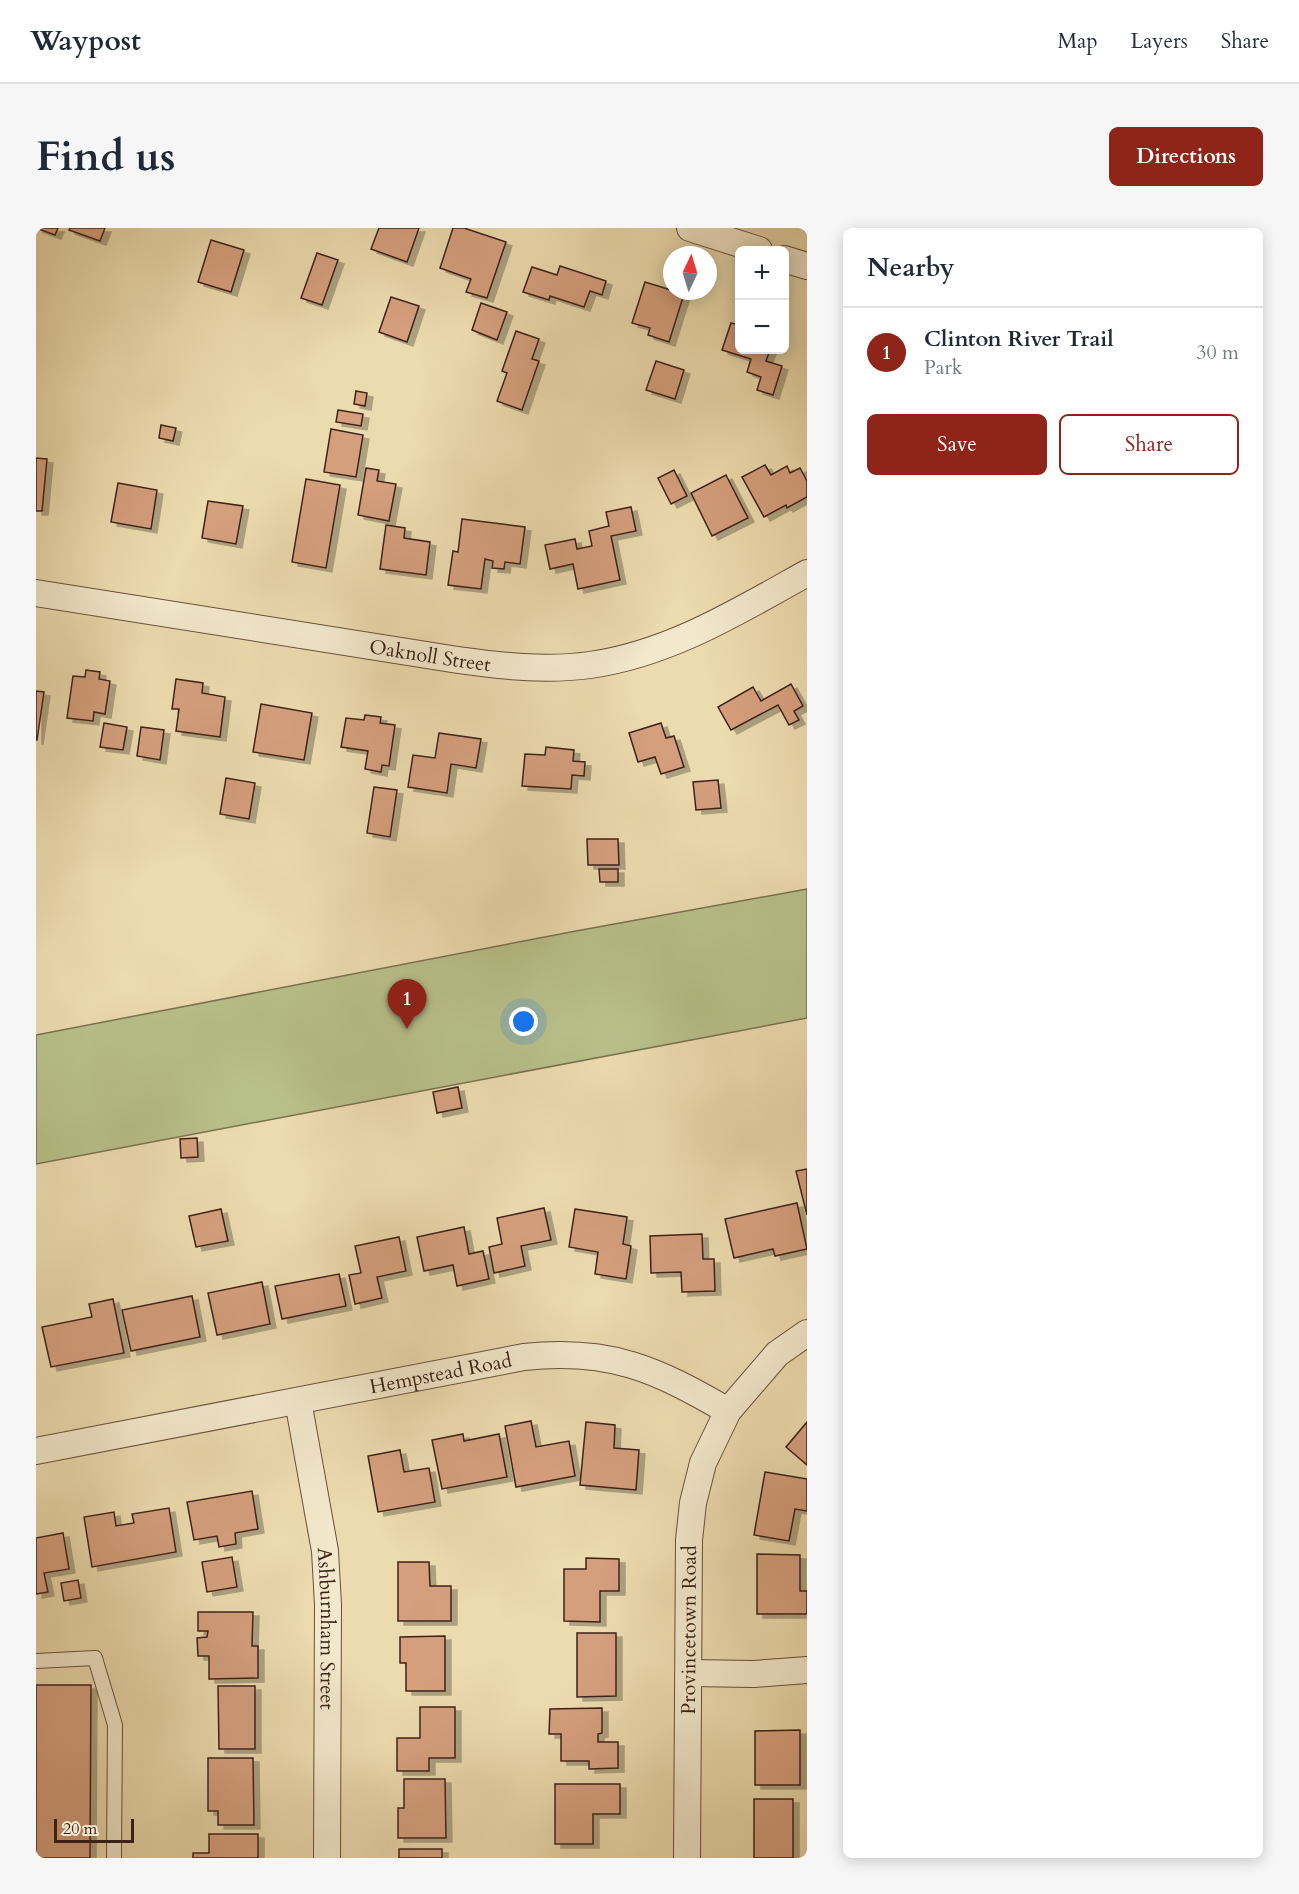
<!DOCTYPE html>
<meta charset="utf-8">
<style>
:root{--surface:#fff;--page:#f6f6f7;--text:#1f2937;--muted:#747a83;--line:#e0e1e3;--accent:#8f2418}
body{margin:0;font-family:Cardo,serif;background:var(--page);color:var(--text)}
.controls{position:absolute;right:18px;top:18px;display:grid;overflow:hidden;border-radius:9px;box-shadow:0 3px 15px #0003}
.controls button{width:54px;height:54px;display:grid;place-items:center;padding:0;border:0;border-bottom:2px solid var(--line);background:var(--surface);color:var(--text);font:30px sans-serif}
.compass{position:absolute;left:627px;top:18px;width:54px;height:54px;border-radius:50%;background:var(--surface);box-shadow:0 3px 15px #0003;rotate:4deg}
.scale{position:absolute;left:18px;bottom:15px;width:80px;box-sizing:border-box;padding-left:6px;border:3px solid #3d2217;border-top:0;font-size:16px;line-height:21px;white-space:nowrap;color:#3d2217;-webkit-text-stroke:4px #f3e8cb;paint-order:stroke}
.you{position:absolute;left:488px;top:794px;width:21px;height:21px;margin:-15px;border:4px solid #fff;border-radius:50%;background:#1a73e8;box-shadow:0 0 0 9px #1a73e833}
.badge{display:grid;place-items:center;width:39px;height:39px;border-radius:50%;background:var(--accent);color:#fff;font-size:20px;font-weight:700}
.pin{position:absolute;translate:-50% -50px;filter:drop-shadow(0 2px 3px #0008)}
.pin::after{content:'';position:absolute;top:32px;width:21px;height:18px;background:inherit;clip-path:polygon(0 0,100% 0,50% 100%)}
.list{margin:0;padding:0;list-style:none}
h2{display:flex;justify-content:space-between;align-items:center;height:78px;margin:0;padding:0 24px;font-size:26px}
h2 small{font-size:20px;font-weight:400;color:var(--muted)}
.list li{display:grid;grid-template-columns:39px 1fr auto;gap:18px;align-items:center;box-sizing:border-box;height:90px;padding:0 24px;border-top:2px solid var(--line)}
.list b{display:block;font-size:22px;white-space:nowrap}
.list p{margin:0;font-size:20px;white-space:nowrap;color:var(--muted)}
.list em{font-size:20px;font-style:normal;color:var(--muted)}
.actions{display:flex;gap:12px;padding:18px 24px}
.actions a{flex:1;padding:14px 0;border:2px solid var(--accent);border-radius:9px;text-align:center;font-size:21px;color:var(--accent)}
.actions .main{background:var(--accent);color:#fff}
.map{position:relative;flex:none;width:771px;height:1630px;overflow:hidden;border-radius:9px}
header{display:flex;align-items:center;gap:36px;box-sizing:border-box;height:84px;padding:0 30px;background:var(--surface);border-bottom:2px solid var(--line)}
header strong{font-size:28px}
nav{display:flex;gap:33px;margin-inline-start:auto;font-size:21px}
.intro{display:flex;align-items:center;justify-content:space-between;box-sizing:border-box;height:144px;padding:0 36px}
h1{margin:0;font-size:42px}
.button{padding:15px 27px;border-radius:9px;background:var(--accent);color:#fff;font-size:21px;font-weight:700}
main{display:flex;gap:36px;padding:0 36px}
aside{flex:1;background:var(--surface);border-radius:9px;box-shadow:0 3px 15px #0003}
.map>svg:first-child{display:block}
</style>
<header>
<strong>Waypost</strong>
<nav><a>Map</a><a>Layers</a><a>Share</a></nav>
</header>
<div class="intro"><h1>Find us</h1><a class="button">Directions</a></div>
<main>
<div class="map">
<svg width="771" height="1630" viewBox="0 0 771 1630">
<defs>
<filter id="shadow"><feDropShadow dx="6" dy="4" stdDeviation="0" flood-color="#0004"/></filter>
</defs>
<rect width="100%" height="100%" fill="#ecdbaf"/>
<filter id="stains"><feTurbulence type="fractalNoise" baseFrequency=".00333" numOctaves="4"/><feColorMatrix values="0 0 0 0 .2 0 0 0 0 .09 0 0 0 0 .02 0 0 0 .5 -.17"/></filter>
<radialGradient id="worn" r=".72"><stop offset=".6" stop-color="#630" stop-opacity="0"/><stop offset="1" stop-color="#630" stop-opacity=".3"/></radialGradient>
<polygon fill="#b8c08a" stroke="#7a7150" stroke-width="1.5" points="771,661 771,790 0,936 0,807 540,703"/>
<g fill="#d59f7e" stroke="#3d2217" stroke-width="1.5" filter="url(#shadow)">
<polygon points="0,0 22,0 19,7"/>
<polygon points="34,0 69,0 64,13 33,2"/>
<polygon points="343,0 383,0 371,34 335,21"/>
<polygon points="417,0 428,0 470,14 451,70 430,64 435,51 404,40"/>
<polygon points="175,12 208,22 195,64 162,54"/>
<polygon points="281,25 302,32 286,77 265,70"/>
<polygon points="524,38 570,53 566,67 554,63 548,79 514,68 513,72 487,64 496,39 521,47"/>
<polygon points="609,54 648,66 633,114 612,107 614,100 596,95"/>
<polygon points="355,69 383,78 371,114 343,104"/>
<polygon points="445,75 471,84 461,112 436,102"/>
<polygon points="695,95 704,97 704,122 734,122 730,133 746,138 737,167 721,162 725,149 711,144 715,131 686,122"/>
<polygon points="480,103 503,111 496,131 503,133 486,182 461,173 471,145 466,143"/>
<polygon points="620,133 648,142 639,171 610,162"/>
<polygon points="320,163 331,165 329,178 318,176"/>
<polygon points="302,182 327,186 325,198 300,194"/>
<polygon points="125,197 140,200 137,213 123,210"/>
<polygon points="295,201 327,207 320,249 288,244"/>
<polygon points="0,230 11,231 6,283 0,283"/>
<polygon points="729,237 735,247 751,238 754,245 764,240 771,253 771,269 751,280 750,277 728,289 706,249"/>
<polygon points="330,240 343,242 341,253 360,256 353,293 322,287"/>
<polygon points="638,242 651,268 635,276 622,250"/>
<polygon points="690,247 712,290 676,308 655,265"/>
<polygon points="270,251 304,257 290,340 256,334"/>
<polygon points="82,255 121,262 115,301 75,294"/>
<polygon points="172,273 207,278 200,316 166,310"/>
<polygon points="595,279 600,303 575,308 584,352 542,361 537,336 514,341 509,317 539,311 541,321 556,318 553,303 573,298 570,284"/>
<polygon points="426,291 489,299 484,336 469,334 468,341 456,340 457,333 449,331 445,361 412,357 417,323 422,324"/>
<polygon points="350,297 369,300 368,310 394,314 390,347 344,341"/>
<polygon points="50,442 64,444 63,451 74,453 69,486 58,484 57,493 31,490 37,448 49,449"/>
<polygon points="140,451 167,455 166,465 189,469 184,509 140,503 143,481 136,481"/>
<polygon points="755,456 767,478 758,483 763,492 753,497 742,477 695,502 682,479 717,459 725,473"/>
<polygon points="0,463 8,464 1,512 0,512"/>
<polygon points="225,476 276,485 268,532 217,524"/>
<polygon points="329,487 345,489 344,495 359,497 353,538 346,537 345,544 329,541 332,523 305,519 310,490 328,492"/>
<polygon points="68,495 91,499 87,522 64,519"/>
<polygon points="625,495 630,510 638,508 648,539 625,546 619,529 602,534 593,505"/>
<polygon points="105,499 128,502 124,532 101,528"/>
<polygon points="403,505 445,511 440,540 415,536 411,565 372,559 377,527 399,530"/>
<polygon points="510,519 538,522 537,533 549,534 548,548 536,547 535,561 486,558 489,526 509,527"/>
<polygon points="190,550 219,555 213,591 184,586"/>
<polygon points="682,552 685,580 660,582 657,554"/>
<polygon points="338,559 361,562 354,609 331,605"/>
<polygon points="551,611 582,611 583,637 552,637"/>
<polygon points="563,641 582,641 582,654 564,654"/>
<polygon points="422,859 426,880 401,885 397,864"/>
<polygon points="161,910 162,929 145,930 144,911"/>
<polygon points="771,941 771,987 760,943"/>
<polygon points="761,975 771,1021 739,1028 737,1021 698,1030 689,991"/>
<polygon points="508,980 515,1012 485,1018 489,1038 458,1045 453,1019 466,1016 461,990"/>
<polygon points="185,981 192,1013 160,1019 153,988"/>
<polygon points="539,981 591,989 587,1016 595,1018 590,1051 559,1046 562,1024 533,1019"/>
<polygon points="428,999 433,1026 447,1023 453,1051 421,1058 417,1037 388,1043 381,1009"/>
<polygon points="666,1006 667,1031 678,1031 679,1063 646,1064 645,1044 615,1045 614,1008"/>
<polygon points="363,1009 370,1043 341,1049 346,1070 319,1076 313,1047 325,1045 319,1018"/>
<polygon points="303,1046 310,1078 246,1091 239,1058"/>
<polygon points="226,1054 234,1096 181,1107 172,1065"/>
<polygon points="156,1068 164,1109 95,1123 86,1082"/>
<polygon points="77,1071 88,1125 15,1139 6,1099 56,1089 53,1076"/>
<polygon points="495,1193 500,1219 533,1213 539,1248 480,1259 469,1198"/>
<polygon points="550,1194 579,1197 578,1220 603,1222 600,1262 544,1257"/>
<polygon points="771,1194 771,1237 750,1219"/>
<polygon points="427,1206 428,1213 463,1206 471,1249 406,1261 396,1212"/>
<polygon points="364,1222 368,1244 393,1240 399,1274 342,1284 332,1228"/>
<polygon points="729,1244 771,1251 771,1283 759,1281 753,1313 718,1307"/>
<polygon points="216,1263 222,1301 199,1305 200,1316 183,1319 181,1308 158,1312 151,1274"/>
<polygon points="133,1280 140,1324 56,1339 48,1289 78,1284 80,1298 98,1295 96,1286"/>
<polygon points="27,1305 33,1341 8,1345 12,1364 0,1366 0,1310"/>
<polygon points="721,1326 764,1327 764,1363 771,1363 771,1386 721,1386"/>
<polygon points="196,1329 201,1359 171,1364 166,1334"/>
<polygon points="550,1330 583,1331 583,1363 564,1363 564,1394 528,1393 528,1341 550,1341"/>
<polygon points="362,1334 393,1334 394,1358 415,1358 415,1393 362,1393"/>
<polygon points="42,1352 45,1370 28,1373 25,1355"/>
<polygon points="162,1384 217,1384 216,1418 222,1418 222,1450 173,1451 173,1428 162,1428 161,1410 171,1409 172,1403 162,1403"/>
<polygon points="541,1405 580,1405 580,1468 541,1469"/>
<polygon points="409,1408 409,1463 370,1463 370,1435 364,1435 364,1409"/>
<polygon points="0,1457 55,1457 54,1630 0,1630"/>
<polygon points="182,1458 219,1458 219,1521 183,1521"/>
<polygon points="384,1479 419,1479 419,1530 393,1530 393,1543 361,1543 361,1510 384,1510"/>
<polygon points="566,1480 566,1505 562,1506 562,1514 582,1514 582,1540 553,1541 553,1533 525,1533 525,1506 513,1506 514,1481"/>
<polygon points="764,1502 764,1557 719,1557 719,1503"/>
<polygon points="172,1530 217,1530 218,1597 182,1597 182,1583 172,1583"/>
<polygon points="368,1551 409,1551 410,1610 362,1610 362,1580 368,1580"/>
<polygon points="519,1556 584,1556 584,1586 557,1586 557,1616 519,1616"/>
<rect x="718" y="1571" width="39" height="59"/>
<polygon points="173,1606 222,1606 222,1630 157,1630 157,1625 173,1625"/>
<rect x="363" y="1621" width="43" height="9"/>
</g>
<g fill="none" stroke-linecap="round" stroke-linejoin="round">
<defs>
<polyline id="lane" points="0,1433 59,1430 79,1497 78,1630"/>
<g id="street">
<polyline points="654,0 723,22"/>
<polyline points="748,31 771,38"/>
<path id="s1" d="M0 365 422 432C465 438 510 443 554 437 633 426 703 383 771 345"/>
<path id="s2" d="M262 1173 289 1323 292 1377 291 1630"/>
<path id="s3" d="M0 1223 488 1129C574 1120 620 1141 692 1183"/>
<polyline points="653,1445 718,1446 771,1442"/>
<path id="s4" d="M651 1630 653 1312 657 1275 667 1235 692 1183 741 1126 771 1105"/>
</g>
</defs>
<use href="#lane" stroke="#69503d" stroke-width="16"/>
<use href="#street" stroke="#69503d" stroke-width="28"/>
<use href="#lane" stroke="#f3e8cb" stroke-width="14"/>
<use href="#street" stroke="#f3e8cb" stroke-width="26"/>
</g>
<g text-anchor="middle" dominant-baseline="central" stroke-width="4.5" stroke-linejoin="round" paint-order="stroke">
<g font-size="20" fill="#3d2217" stroke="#f3e8cb">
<text stroke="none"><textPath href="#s1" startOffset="399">Oaknoll Street</textPath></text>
<text stroke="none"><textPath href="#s3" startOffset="412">Hempstead Road</textPath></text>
<text stroke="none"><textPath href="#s2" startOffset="230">Ashburnham Street</textPath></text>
<text stroke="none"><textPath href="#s4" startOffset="228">Provincetown Road</textPath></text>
</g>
</g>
<rect width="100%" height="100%" filter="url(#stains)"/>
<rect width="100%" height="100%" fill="url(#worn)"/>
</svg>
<div class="controls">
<button>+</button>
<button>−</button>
</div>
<svg class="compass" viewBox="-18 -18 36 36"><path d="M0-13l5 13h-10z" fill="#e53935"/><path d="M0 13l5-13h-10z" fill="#747a83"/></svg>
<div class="scale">20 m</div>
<div class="you"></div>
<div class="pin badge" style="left:371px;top:801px">1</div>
</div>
<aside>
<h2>Nearby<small></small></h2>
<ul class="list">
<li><span class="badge">1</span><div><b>Clinton River Trail</b><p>Park</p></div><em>30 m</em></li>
</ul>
<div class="actions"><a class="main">Save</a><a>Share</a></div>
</aside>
</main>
